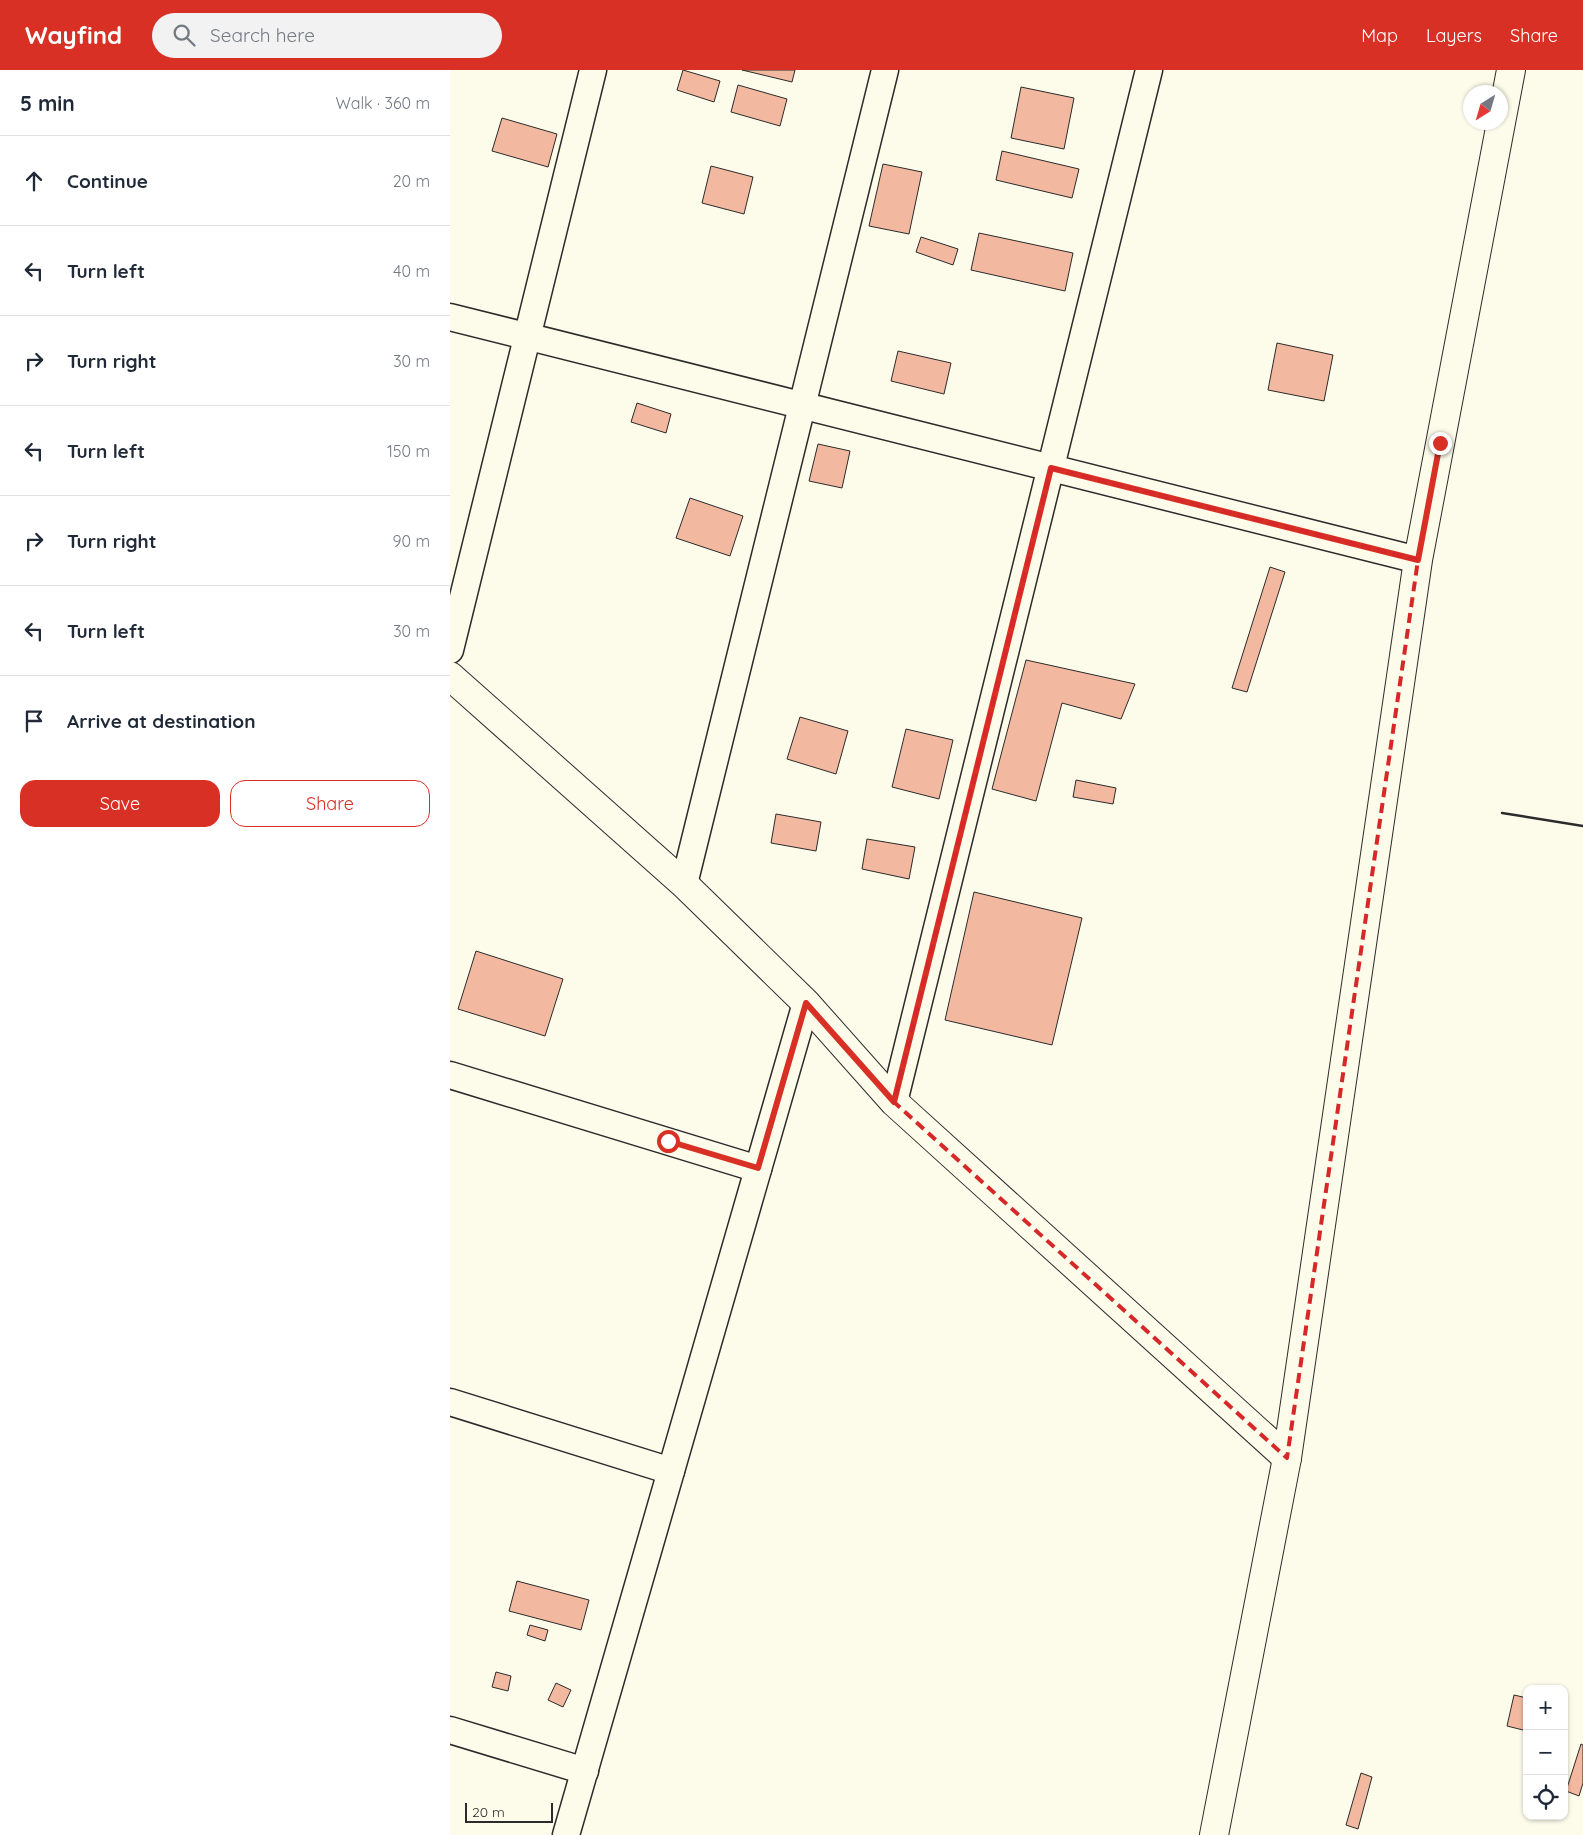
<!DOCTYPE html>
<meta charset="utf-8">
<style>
:root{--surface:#fff;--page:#f2f2f3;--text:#1f2937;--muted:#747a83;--line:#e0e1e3;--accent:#d93025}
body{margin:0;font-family:Quicksand,sans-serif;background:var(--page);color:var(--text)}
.controls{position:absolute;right:15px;bottom:15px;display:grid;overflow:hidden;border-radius:10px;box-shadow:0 1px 4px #0004}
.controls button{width:45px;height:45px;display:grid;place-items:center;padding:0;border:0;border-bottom:1px solid var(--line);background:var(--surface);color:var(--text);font:25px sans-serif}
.compass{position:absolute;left:1013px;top:15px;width:45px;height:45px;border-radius:50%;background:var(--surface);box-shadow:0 1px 4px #0004;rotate:217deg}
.scale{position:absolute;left:15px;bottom:12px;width:88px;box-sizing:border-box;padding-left:5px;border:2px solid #2b2b2b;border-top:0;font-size:14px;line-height:18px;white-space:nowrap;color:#2b2b2b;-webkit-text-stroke:4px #fdfbea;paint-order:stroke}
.stop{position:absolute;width:15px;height:15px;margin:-11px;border:4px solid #d93025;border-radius:50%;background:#fff}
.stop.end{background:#d93025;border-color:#fff;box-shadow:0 1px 5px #0008}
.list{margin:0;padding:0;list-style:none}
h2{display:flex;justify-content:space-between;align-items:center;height:65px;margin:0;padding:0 20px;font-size:21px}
h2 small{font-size:16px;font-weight:400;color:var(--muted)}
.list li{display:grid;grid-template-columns:32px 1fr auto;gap:15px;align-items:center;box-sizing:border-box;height:90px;padding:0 20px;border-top:1px solid var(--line)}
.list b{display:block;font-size:19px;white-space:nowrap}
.list em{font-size:16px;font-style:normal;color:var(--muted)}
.actions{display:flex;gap:10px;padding:15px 20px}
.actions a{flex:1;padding:11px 0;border:1px solid var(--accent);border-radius:15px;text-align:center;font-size:18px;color:var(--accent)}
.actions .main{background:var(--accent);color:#fff}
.icon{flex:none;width:28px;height:28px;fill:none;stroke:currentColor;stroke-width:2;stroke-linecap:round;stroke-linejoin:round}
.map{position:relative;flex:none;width:1133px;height:1765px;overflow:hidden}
header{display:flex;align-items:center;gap:30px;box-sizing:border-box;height:70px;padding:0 25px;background:var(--accent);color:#fff}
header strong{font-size:24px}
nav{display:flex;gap:28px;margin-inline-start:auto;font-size:18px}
.search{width:350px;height:45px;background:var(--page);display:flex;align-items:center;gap:12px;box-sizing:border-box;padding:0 18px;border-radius:28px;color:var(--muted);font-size:19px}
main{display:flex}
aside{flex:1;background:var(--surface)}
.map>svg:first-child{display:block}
</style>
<header>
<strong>Wayfind</strong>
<div class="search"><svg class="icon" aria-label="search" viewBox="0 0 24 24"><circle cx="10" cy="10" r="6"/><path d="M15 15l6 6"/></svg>Search here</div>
<nav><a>Map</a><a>Layers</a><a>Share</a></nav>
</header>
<main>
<aside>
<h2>5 min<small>Walk · 360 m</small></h2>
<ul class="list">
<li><svg class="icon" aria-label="ahead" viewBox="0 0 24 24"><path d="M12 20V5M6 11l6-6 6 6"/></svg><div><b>Continue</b></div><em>20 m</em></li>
<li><svg class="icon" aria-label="left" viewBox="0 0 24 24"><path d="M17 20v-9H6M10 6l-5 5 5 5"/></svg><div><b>Turn left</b></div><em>40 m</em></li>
<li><svg class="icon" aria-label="right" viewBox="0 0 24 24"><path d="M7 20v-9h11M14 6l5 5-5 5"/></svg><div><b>Turn right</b></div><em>30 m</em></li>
<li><svg class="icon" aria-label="left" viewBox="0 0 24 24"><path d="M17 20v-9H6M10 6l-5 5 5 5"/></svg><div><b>Turn left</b></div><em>150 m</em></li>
<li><svg class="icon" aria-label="right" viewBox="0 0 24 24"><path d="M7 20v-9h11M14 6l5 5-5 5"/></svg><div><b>Turn right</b></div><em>90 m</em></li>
<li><svg class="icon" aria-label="left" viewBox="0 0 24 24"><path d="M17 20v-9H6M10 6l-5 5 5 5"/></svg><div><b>Turn left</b></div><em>30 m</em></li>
<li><svg class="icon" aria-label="arrive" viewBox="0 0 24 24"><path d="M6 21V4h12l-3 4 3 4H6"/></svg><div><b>Arrive at destination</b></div></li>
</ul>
<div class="actions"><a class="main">Save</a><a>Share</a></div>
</aside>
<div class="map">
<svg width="1133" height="1765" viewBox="0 0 1133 1765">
<rect width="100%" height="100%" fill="#fdfbea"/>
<g fill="#f2b8a0" stroke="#2b2b2b">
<polygon points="233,0 270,11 264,32 227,20"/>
<polygon points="292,0 345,0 342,12"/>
<polygon points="288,15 337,29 330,56 281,42"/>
<polygon points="571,17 624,28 614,79 561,68"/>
<polygon points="52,48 107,64 98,97 42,81"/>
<polygon points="552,81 629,99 622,128 546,110"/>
<polygon points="433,94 472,102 459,164 419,156"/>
<polygon points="261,96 303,107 294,144 252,133"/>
<polygon points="529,163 623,183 615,221 521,200"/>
<polygon points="471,167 508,179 503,195 466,182"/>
<polygon points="827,273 883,285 874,331 818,320"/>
<polygon points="448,281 501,293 494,324 441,311"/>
<polygon points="187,333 221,344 216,363 181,352"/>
<polygon points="368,374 400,381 392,418 359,411"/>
<polygon points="240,428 293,446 280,486 226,468"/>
<polygon points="820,497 835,502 797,622 782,618"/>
<polygon points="576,590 685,614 671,649 612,633 586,731 542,719"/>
<polygon points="350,647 398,661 386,704 337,689"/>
<polygon points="456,659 503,670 489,729 442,717"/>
<polygon points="626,710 666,718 663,734 623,727"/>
<polygon points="326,744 371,752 366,781 321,773"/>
<polygon points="417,769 465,777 459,809 412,799"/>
<polygon points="524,822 632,848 602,975 495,950"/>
<polygon points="26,881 113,909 95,966 8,939"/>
<polygon points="67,1511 139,1530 131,1560 59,1541"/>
<polygon points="80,1555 98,1560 95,1571 77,1565"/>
<polygon points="46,1602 61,1606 58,1621 42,1617"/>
<polygon points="106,1613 121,1620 113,1637 98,1630"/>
<polygon points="1064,1625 1077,1628 1077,1661 1057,1656"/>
<polygon points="1131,1674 1133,1675 1133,1713 1129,1726 1116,1721"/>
<polygon points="911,1703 922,1707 908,1759 896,1755"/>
</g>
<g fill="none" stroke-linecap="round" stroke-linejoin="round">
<defs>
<g id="street">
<polyline points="0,247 968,490"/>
<polyline points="0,580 143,0"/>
<polyline points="234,814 435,0"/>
<polyline points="0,1005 308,1099"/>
<polyline points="444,1032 699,0"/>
<polyline points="0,1332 221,1401"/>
<polyline points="0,1660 135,1701"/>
<polyline points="116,1765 356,933"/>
</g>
<polyline id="secondary" points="0,606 234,814 356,933 444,1032 837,1388"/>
<polyline id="primary" points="764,1765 837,1388 968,490 1061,0"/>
</defs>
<use href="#street" stroke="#2b2b2b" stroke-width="29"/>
<use href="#secondary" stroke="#2b2b2b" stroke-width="30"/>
<use href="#primary" stroke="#2b2b2b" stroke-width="30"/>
<use href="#street" stroke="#fdfbea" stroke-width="26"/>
<use href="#secondary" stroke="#fdfbea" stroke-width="28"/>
<use href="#primary" stroke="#fdfbea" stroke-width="28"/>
<polyline stroke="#2b2b2b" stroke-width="2.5" points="1052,743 1133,756"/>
</g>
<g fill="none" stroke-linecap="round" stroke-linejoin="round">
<polyline stroke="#d93025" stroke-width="6" points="218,1071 308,1098 356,933 444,1032 601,398 968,490 990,373"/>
</g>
<path fill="none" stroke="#d62828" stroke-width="4" stroke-dasharray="10 6" stroke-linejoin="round" d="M601 398 968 490 837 1388 444 1032Z"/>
</svg>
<div class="controls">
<button>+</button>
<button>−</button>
<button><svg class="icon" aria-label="locate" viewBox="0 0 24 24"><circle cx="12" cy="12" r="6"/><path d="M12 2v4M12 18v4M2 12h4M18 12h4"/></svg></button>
</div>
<svg class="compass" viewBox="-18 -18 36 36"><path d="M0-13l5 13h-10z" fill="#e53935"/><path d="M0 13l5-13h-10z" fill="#747a83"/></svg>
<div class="scale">20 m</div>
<div class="stop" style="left:218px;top:1071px"></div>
<div class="stop end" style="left:990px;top:373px"></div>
</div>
</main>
